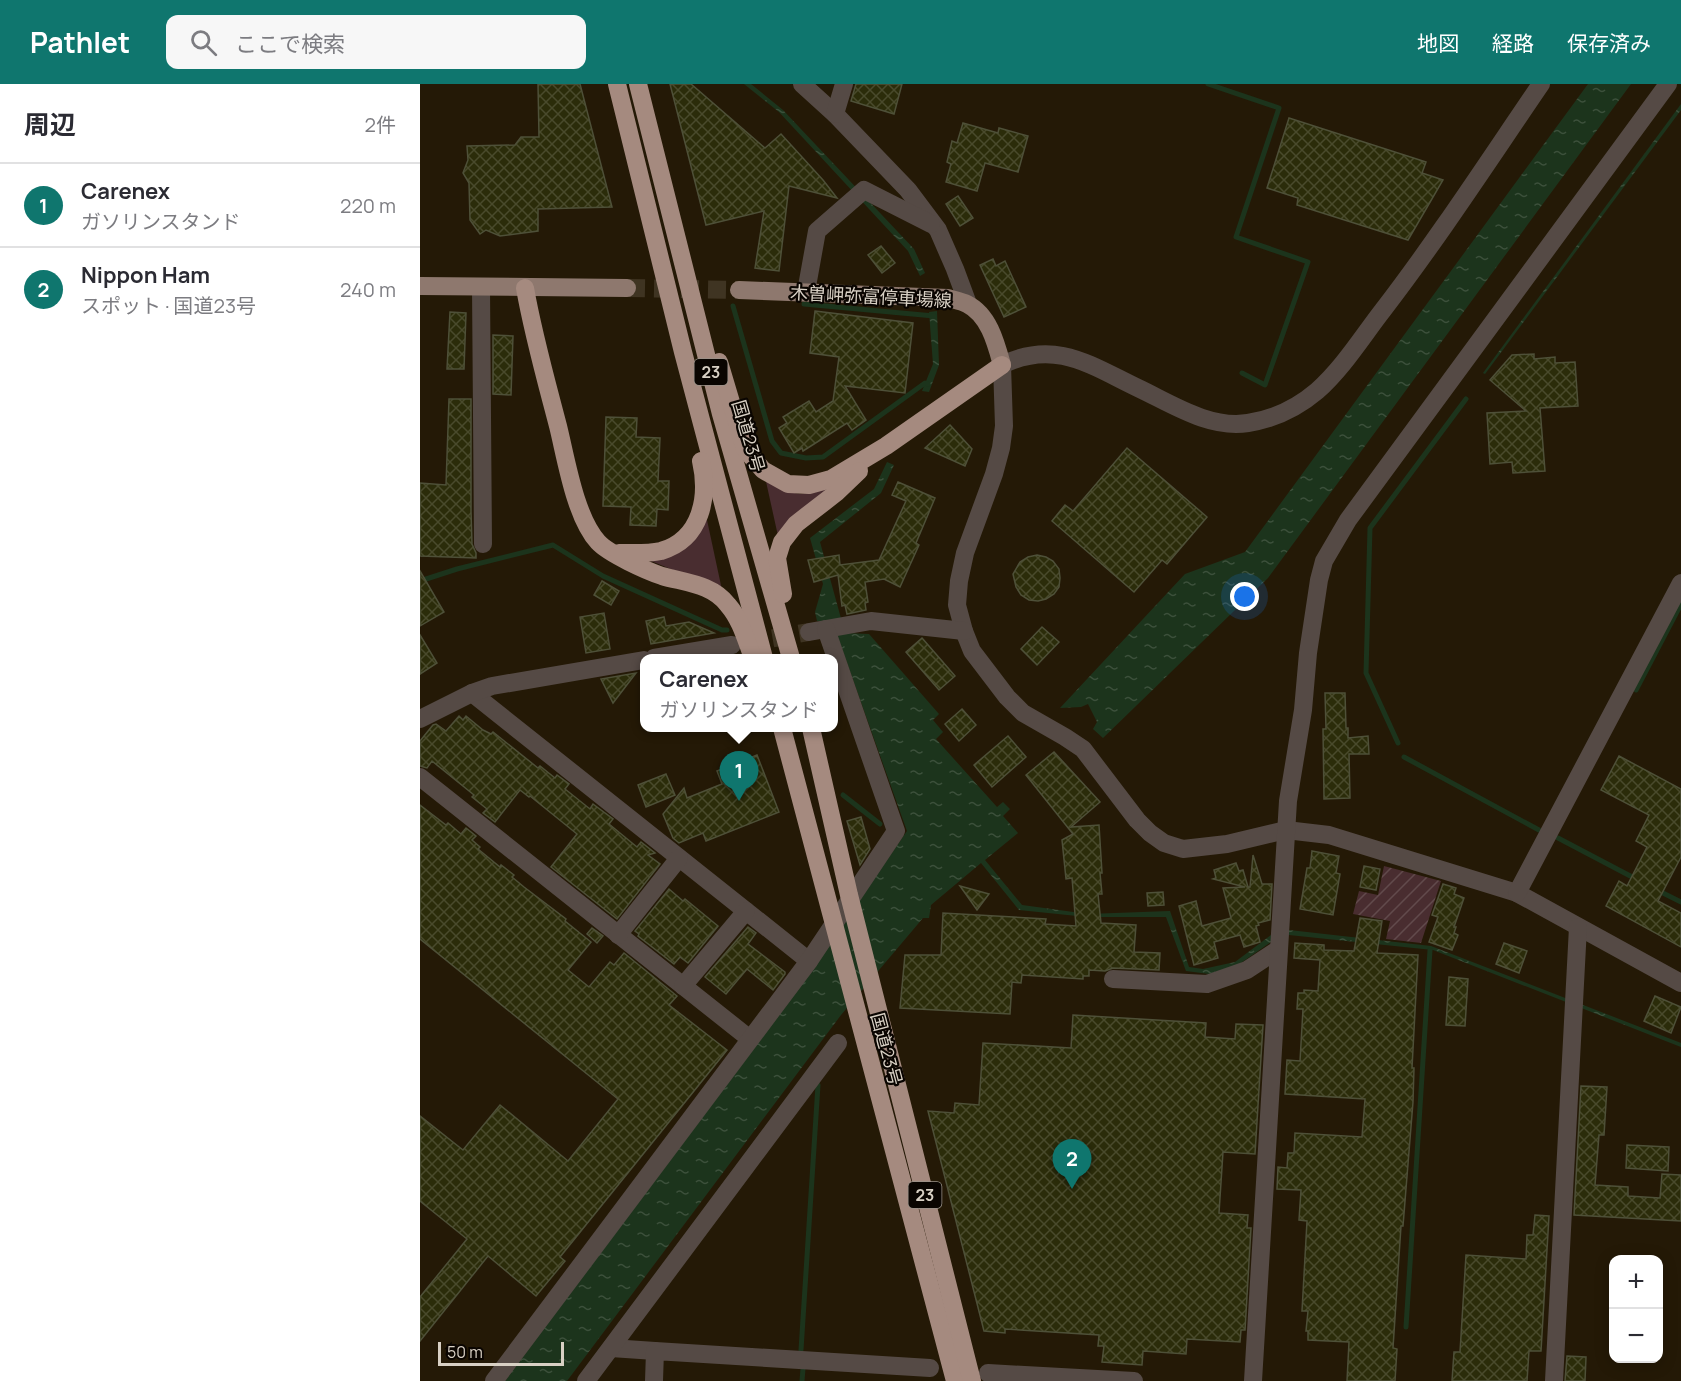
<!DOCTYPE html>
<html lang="ja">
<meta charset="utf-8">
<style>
:root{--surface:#fff;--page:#f7f7f7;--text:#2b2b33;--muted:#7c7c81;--line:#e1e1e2;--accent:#0f766e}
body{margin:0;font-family:Manrope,"Noto Sans JP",sans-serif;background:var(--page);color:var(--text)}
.controls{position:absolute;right:18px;bottom:18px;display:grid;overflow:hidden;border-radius:12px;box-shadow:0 3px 15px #0003}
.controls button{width:54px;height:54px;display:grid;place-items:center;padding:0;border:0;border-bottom:2px solid var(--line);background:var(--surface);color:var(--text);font:30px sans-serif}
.scale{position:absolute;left:18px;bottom:15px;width:126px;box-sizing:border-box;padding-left:6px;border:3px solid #d8d0c4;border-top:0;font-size:16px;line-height:21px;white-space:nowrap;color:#d8d0c4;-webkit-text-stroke:4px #0a0501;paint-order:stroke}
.you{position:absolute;left:825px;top:513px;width:21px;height:21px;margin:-15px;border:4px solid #fff;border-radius:50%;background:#1a73e8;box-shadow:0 0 0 9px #1a73e833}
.badge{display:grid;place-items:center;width:39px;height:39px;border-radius:50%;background:var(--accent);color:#fff;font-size:20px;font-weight:700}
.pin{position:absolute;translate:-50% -50px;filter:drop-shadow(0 2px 3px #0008)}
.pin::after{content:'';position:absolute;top:32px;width:21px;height:18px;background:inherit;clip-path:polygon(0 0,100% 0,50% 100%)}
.popup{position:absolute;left:220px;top:570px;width:198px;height:78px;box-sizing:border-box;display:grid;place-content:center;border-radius:12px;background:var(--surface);filter:drop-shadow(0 2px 4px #0005);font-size:20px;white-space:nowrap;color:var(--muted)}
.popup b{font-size:22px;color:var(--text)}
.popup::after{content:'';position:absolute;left:50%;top:100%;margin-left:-12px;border:12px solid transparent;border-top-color:var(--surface)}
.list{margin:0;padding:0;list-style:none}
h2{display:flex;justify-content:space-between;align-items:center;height:78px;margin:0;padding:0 24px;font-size:26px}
h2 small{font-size:20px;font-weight:400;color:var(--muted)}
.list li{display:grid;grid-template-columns:39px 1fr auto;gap:18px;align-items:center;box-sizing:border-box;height:84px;padding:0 24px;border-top:2px solid var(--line)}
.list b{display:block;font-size:22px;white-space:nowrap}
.list p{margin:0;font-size:20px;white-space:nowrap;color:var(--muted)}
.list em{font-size:20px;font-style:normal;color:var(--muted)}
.icon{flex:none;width:33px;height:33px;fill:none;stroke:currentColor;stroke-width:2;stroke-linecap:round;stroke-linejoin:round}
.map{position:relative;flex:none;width:1261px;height:1297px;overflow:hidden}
header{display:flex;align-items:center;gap:36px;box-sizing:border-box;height:84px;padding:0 30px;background:var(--accent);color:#fff}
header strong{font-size:28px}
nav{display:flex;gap:33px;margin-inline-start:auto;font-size:21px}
.search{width:420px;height:54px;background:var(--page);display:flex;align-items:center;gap:15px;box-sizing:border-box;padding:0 21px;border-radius:12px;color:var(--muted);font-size:22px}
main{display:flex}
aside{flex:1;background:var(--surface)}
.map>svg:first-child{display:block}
</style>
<header>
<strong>Pathlet</strong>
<div class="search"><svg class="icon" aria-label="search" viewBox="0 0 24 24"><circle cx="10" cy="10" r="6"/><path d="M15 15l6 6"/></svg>ここで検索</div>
<nav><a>地図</a><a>経路</a><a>保存済み</a></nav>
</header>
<main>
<aside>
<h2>周辺<small>2件</small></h2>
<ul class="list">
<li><span class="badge">1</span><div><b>Carenex</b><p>ガソリンスタンド</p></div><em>220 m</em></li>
<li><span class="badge">2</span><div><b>Nippon Ham</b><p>スポット · 国道23号</p></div><em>240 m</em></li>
</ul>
</aside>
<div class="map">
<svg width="1261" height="1297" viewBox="0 0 1261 1297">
<defs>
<pattern id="garden-furrows" width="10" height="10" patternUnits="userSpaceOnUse" patternTransform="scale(1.5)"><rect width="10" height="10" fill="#492d30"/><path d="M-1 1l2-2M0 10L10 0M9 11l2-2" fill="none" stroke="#624a4c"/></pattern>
<pattern id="water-ripples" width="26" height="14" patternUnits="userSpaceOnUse" patternTransform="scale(1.5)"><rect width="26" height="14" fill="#1c341c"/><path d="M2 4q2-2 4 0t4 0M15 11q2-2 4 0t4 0" fill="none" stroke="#3c503b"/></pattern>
<pattern id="building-cross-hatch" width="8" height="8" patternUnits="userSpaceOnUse" patternTransform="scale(1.5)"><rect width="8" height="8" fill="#2b2c0a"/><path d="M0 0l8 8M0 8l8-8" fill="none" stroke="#494a2c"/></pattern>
</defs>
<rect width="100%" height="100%" fill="#241906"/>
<g fill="#492d30">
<path d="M345 393C369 412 382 414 410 403L358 452Z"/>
<polygon points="287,436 302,506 231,477"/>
</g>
<polygon fill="url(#garden-furrows)" points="964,782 1021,797 1001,859 966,855 970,837 933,830 939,807 958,811"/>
<g fill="url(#water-ripples)">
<polygon points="324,0 331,0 363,26 494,165 505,189 500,192 488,167 359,28"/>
<polygon points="1168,0 1211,0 848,494 683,654 673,645 677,638 668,620 661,623 640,624 765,490 825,468"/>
<polygon points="1261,20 1261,26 1065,290 1063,289"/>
<polygon points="517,227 519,281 509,308 502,307 513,280 509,228"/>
<polygon points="467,378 474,381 461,409 400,458 425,549 449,550 519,630 513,636 523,648 516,655 577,723 583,718 590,725 583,732 598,749 565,776 602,821 668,830 750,827 769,883 783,885 815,878 851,851 869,846 1011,862 1261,959 1261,963 1013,866 869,851 851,858 818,881 789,890 766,887 746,833 667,833 599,826 561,779 511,821 509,834 503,834 421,931 147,1297 85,1297 423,839 487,747 412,537 397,537 395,528 403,500 390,454 454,405"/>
</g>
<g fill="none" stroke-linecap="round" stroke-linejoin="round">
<g stroke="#1c341c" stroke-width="5">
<polyline points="788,0 859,24 816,153 888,178 845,301 822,289"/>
<polyline points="384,220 514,232"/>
<polyline points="313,222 352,357 361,369 386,374 403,373 505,299 508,300"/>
<polyline points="0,497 37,485 133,461 183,492 302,546 307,546"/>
<polyline points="1216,606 1261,520"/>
<polyline points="978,659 946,589 950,444 1046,315"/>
<polyline points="984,673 1119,746"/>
<polyline points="423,711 460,740"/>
<polyline points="1138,754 1216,795"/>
<polyline points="1237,806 1261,818"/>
<polyline points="986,1243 1010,866"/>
<polyline points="381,1266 398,1001"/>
<polyline points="382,1297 383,1285"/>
</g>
</g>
<g fill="url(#building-cross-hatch)" stroke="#4e5038" stroke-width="1.5">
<polygon points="118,0 160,0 192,123 118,125 118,147 80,152 66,146 60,150 50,136 49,99 43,89 48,76 47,62 95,61 101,53 119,53"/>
<polygon points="250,0 271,0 345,64 361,50 403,96 417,114 369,102 359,187 335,184 344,127 286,141"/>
<polygon points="436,0 482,0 474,30 431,17"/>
<polygon points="869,34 1006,78 1002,89 1023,96 988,156 877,121 878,114 847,104"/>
<polygon points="543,39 578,49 579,44 608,52 598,88 565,79 557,107 526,98 531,80 527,78 532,57 537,59"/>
<polygon points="538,112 553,134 540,142 526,120"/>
<polygon points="461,162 475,179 462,189 448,171"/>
<polygon points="573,175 576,182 585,177 606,223 584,233 560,181"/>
<polygon points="395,227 493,239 485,309 425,302 446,336 432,346 427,339 383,367 382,364 374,369 359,344 367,339 363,333 389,317 396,328 413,317 419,273 390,269"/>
<polygon points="30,228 46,229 44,285 27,285"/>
<polygon points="73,251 93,252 91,311 73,310"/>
<polygon points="1114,270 1114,275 1135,273 1135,279 1155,278 1158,322 1120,324 1125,387 1093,389 1092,378 1070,380 1067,329 1106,327 1070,296 1092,271"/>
<polygon points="29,315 51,315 51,427 52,460 56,469 56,474 0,472 0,399 26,401"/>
<polygon points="186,333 217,334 216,353 240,354 238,397 249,397 248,426 237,425 236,442 210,441 211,423 183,422"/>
<polygon points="530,341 552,365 545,382 505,364"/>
<polygon points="707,364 787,433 747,480 742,476 714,508 632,437 645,421 653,427"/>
<polygon points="478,398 515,414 496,459 499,461 480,503 464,495 445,498 448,518 445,519 446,526 427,530 425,521 422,522 418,491 394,498 388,476 419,471 420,481 459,476 486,417 472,411"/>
<polygon points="617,471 626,473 633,477 639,485 640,494 639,503 634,510 626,515 618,517 609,516 601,511 596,503 593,490 600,478 608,473"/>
<polygon points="0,487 24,528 0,542"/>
<polygon points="182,497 199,507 191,521 174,511"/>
<polygon points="184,529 190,565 166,569 160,533"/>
<polygon points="244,533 246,542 269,538 294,549 231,560 226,537"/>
<polygon points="622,543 639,558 617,581 601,565"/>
<polygon points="0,551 17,579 0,590"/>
<polygon points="502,554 535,592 519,606 486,568"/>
<polygon points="216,589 193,619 181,595"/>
<polygon points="905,609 925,609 926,644 928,644 928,654 948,652 949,670 929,670 930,714 904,715 903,645 906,645"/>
<polygon points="542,625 556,641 539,657 525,640"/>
<polygon points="39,632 43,636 46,632 63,646 71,650 73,648 118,684 120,682 135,694 137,691 149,700 145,705 170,725 173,720 193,735 189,740 217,763 221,758 235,769 228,771 240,780 197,835 131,783 157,750 110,712 109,713 100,706 75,738 63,729 67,725 52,713 54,711 12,677 7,684 0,682 0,657 13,641 16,640 26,647"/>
<polygon points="588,652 606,673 572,703 554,681"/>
<polygon points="634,668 680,718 651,743 679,741 682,789 680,789 682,810 678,810 681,839 716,841 714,868 740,869 739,886 693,884 685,887 669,886 669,892 663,892 663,895 602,891 601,899 592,898 590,930 480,924 485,871 521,871 523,829 626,835 625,840 656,842 652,794 646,795 642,756 653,750 606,691"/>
<polygon points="337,671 359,728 286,757 283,749 259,759 253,754 243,730 264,704 267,714 302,700 297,687"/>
<polygon points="1199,672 1261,705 1261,773 1238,817 1261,829 1261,863 1186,822 1199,797 1207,802 1227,763 1216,757 1229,731 1181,706"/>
<polygon points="246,690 255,711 226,723 218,701"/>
<polygon points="0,721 26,741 28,739 41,750 46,744 56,752 52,756 60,763 58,765 80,783 81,781 94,791 92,793 104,803 146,835 145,837 171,858 148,886 169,903 190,878 194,881 204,869 257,912 249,921 307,966 140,1173 145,1177 116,1212 68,1172 0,1257 0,1213 47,1155 0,1117 0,1032 43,1066 80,1021 148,1077 198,1015 0,855"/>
<polygon points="441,733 450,765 440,781 427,737"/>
<polygon points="892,767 919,772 916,789 920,790 913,831 880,825 887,784 890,784"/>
<polygon points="833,771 842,800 852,800 850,836 838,839 839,841 836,842 840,858 824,863 820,851 794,858 798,874 774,881 759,822 776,817 782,842 811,834 803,804 825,803 793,795 796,794 794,786 816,779 819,787 823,786 828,803 830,803"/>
<polygon points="944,782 960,785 956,806 940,803"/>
<polygon points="1023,800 1036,804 1034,810 1044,814 1034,843 1036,843 1034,849 1038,851 1032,866 1009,858 1018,833 1012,831"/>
<polygon points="540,802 569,810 557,826"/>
<polygon points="249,805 263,817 265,815 298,842 268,879 260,873 254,880 218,852 219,850 215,847"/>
<polygon points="743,808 744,821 728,822 727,809"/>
<polygon points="940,834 962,837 957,869 998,871 992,984 994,984 993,1018 983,1142 981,1142 973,1264 977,1265 975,1297 927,1297 929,1258 888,1256 888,1247 886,1247 888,1227 882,1227 887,1137 879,1136 881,1106 857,1105 858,1083 867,1084 868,1069 874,1069 875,1049 942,1053 945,1015 865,1010 867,976 880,977 883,925 877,925 878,909 884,909 884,906 898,907 900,876 874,874 875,859 904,861 904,866 934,867"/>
<polygon points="328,843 336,849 328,860 365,888 365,890 353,906 327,885 306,910 285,893"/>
<polygon points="172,844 183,852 177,859 167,850"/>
<polygon points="1084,859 1107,867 1099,889 1076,880"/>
<polygon points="1029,893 1048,895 1045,942 1026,941"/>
<polygon points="1235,912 1261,923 1251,949 1224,937"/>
<polygon points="653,931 786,939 785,953 815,955 816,940 843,941 835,1070 803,1068 799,1129 828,1131 827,1144 831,1144 825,1246 821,1246 820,1258 767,1255 766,1270 723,1267 722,1281 682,1278 684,1262 678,1262 679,1251 585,1245 585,1249 564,1247 508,1027 534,1029 535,1019 559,1021 563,959 651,964"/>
<polygon points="1161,1002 1187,1003 1184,1051 1179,1051 1175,1101 1208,1103 1208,1112 1240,1114 1242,1090 1261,1091 1261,1137 1154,1131"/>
<polygon points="1207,1061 1249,1063 1248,1087 1206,1084"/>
<polygon points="1115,1131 1129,1132 1121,1267 1109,1267 1107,1297 1032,1297 1034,1268 1040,1268 1046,1171 1106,1175 1107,1151 1113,1151"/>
<polygon points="1147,1272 1166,1273 1165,1297 1145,1297"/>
</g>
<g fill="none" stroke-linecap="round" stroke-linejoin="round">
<polyline stroke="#3f3422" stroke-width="18" stroke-dasharray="18 9" stroke-linecap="butt" points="326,559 389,548"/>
<polyline stroke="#3f3422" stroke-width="18" stroke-dasharray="18 9" stroke-linecap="butt" points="207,204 319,206"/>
<g stroke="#554a45" stroke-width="18">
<polyline points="382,0 415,30 488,106 518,146 535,185 548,220"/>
<path d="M1121 0C1069 76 1019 153 963 226 942 253 923 284 897 307 877 324 854 335 828 339 789 345 752 320 718 304 670 281 635 255 582 281L584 342 581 364 574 390 545 469 539 497 537 521 544 547 552 567 587 613 603 629 645 653 663 665 717 736 730 749 744 759 763 765 807 760 866 746 909 751 1097 809 1261 899"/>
<polyline points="415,30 424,0"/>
<polyline points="61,203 63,460"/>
<polyline points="386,208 397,147 444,106 511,140"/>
<polyline points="389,548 451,537 544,547"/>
<polyline points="234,574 312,561"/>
<polyline points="52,609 389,877"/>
<polyline points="0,635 52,609 72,602 224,576"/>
<polyline points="0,693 330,955"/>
<polyline points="1097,809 1261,499"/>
<polyline points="198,851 259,774"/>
<polyline points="693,895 787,900 827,886 859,865"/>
<polyline points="263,902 326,827"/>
<polyline points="191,1264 235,1267"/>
<polyline points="568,1289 714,1297"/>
<polyline points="74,1297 389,877 476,747 406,545"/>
<polyline points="166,1297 418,959"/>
<polyline points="234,1297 235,1267 510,1284"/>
<polyline points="833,1297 868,717 883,626 888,569 899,496 904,477 928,436 1248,0"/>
<polyline points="1134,1297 1158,843"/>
</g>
<g stroke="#8e786e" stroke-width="18">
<polyline points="0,202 207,204"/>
<path d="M319 206 528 214C534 216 541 217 547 220 569 231 576 259 582 281"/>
</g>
<g stroke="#a58a7f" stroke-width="18">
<polyline points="197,0 263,268 344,574"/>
<polyline points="218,0 301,330 371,574"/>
<path d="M105 204C113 250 126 296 138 342 146 374 155 433 178 458 189 470 227 487 242 492 266 499 292 500 308 521 321 536 326 556 333 574"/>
<polyline points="299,278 325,365 343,386 368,400 389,401 411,395 466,362 582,281"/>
<path d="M199 469C213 469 227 470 241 467 282 455 289 412 281 377"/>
<polyline points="363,510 357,474 362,458 376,440 416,409 439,387"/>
<path d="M362 644C420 861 476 1079 535 1297"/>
<polyline points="391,644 429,811 552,1297"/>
</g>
</g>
<g text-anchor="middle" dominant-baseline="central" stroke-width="4.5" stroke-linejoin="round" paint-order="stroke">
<g fill="#0a0501" stroke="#9a938a" stroke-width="1.5">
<rect x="274.5" y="275" width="33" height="26" rx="4.5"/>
<rect x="488.5" y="1098" width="33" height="26" rx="4.5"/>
</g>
<g font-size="16" font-weight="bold" fill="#d8d0c4">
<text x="291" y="288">23</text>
<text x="505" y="1111">23</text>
</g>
<g font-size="18" fill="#d8d0c4" stroke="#0a0501">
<text transform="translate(451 212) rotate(3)">木曽岬弥富停車場線</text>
<text transform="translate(329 352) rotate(74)">国道23号</text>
<text transform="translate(467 965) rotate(75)">国道23号</text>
</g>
</g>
</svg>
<div class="controls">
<button>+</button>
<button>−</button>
</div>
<div class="scale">50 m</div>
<div class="you"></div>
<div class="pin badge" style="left:319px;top:717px">1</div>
<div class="popup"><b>Carenex</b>ガソリンスタンド</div>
<div class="pin badge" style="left:652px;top:1105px">2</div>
</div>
</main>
